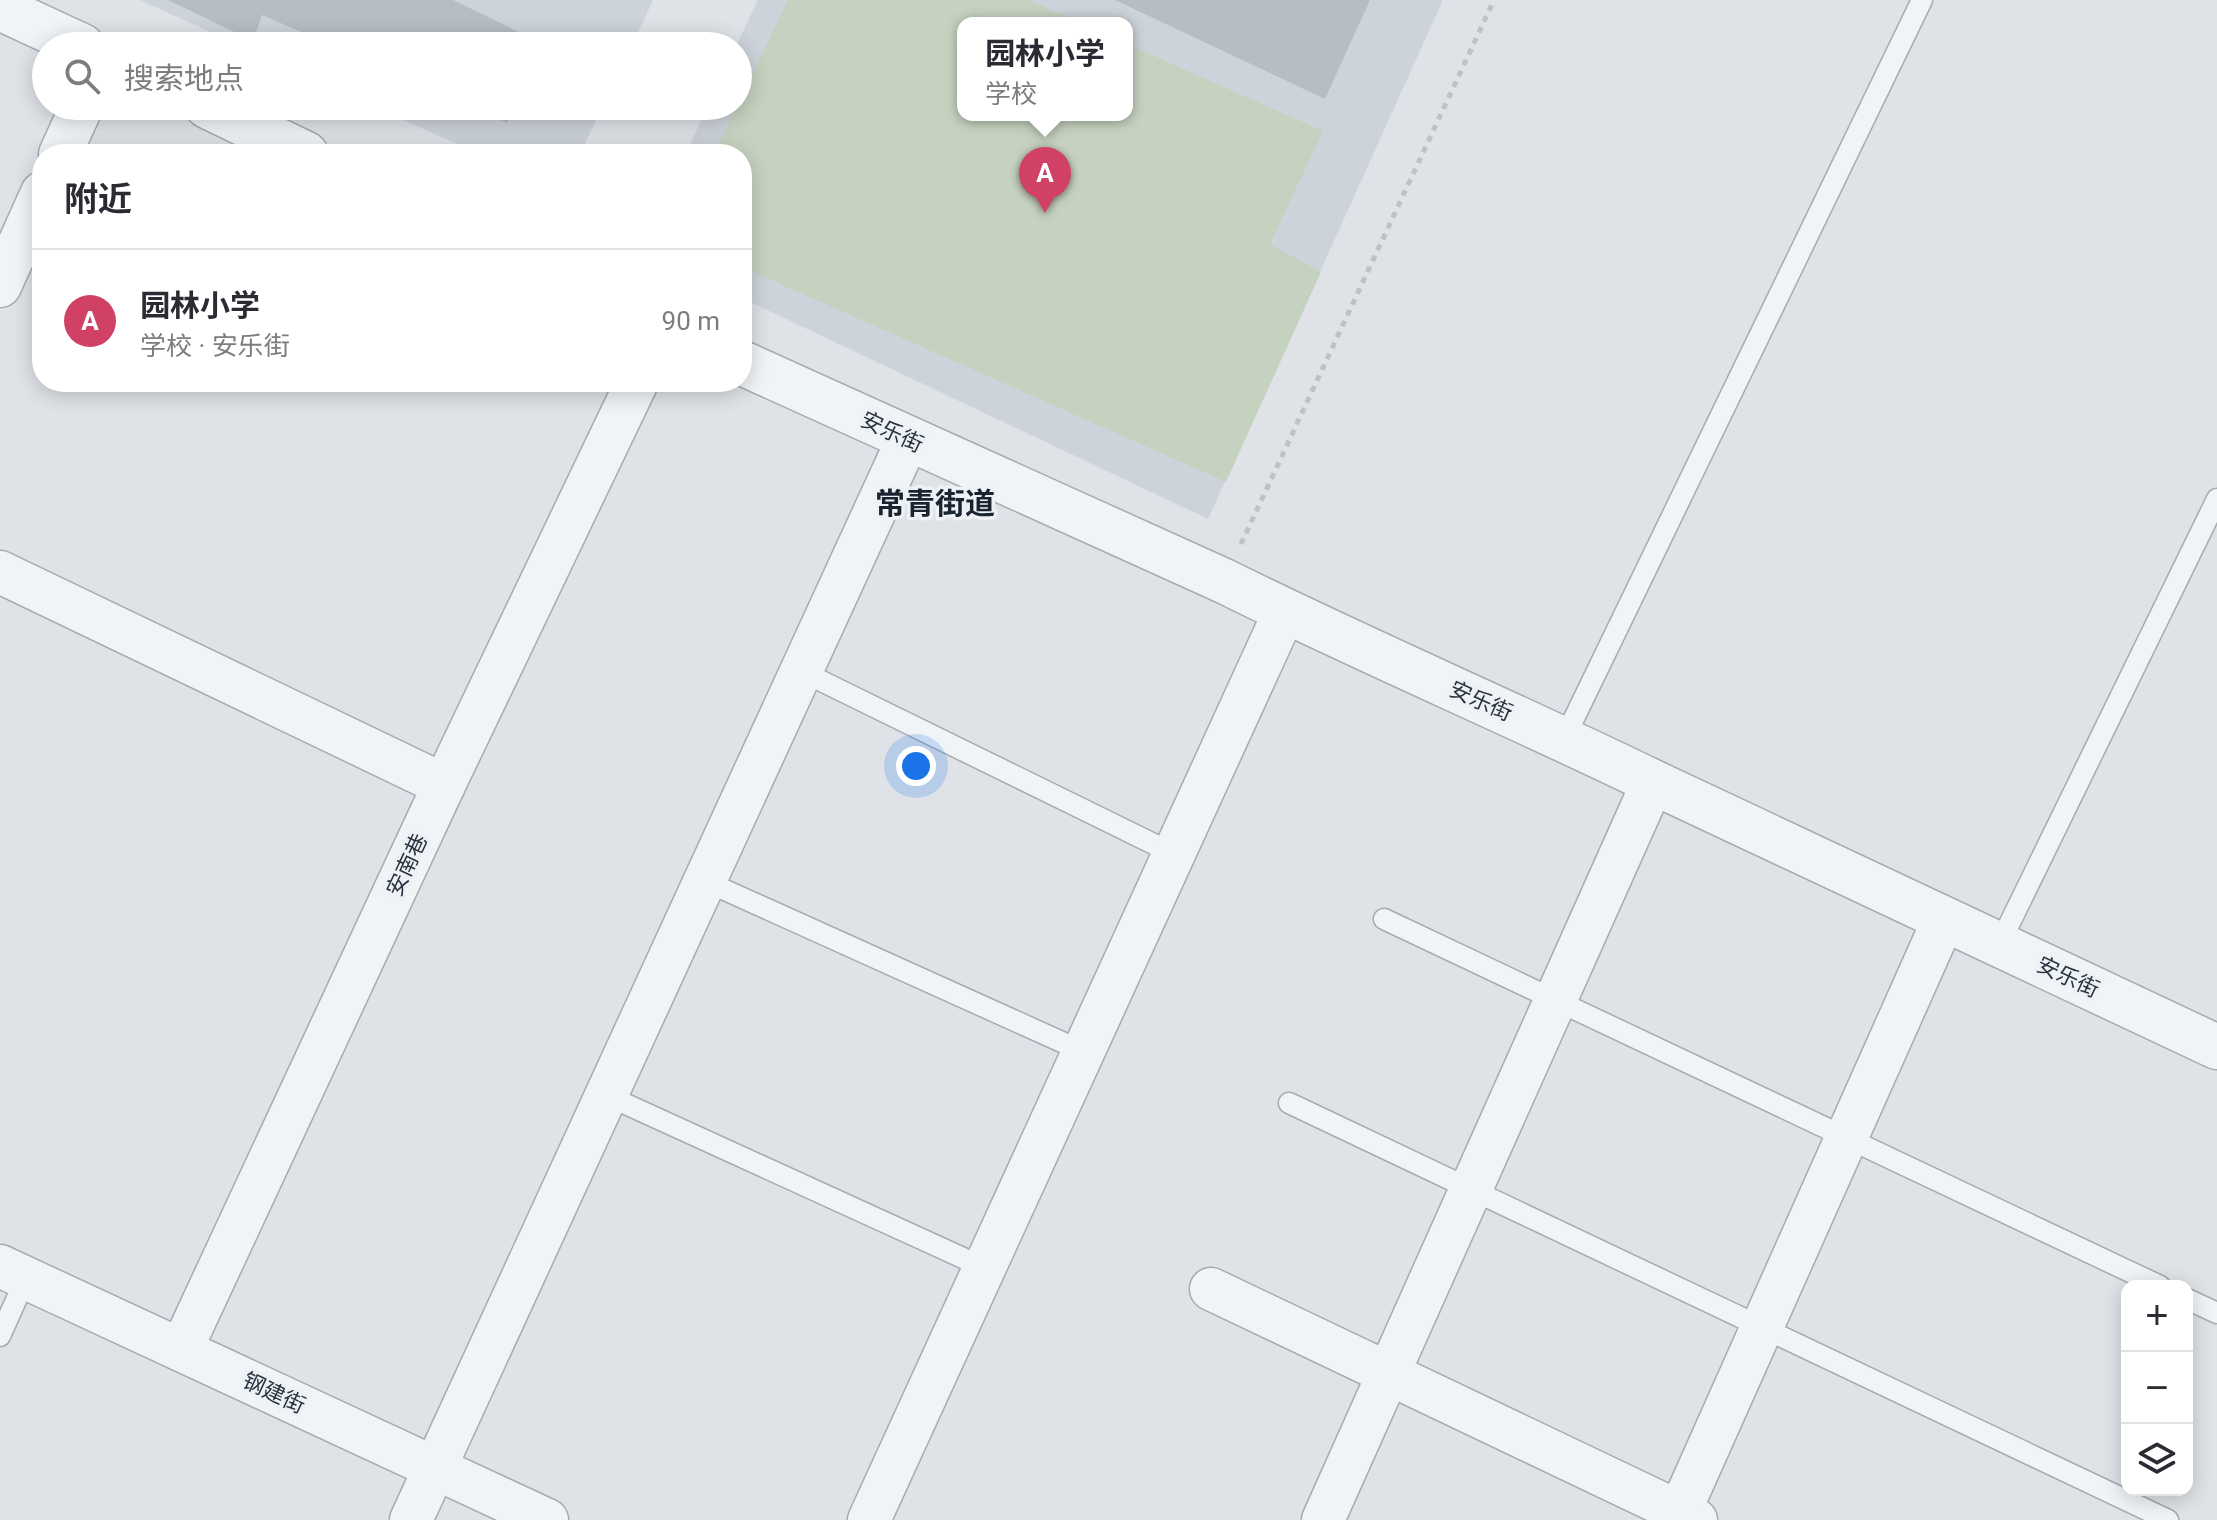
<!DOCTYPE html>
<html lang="zh">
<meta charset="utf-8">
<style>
:root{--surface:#fff;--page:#f7f7f7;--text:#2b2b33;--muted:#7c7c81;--line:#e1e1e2;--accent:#d04165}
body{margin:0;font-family:Roboto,"Noto Sans SC",sans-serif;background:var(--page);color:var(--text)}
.controls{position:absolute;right:24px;bottom:24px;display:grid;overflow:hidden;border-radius:16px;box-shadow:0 4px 20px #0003}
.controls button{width:72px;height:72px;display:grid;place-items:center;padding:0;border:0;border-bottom:2px solid var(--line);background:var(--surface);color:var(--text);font:40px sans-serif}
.you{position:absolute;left:916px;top:766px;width:28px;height:28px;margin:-20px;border:6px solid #fff;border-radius:50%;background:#1a73e8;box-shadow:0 0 0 12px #1a73e833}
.badge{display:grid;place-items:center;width:52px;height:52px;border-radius:50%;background:var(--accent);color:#fff;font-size:26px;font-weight:700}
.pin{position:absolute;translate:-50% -66px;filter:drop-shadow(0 2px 4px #0008)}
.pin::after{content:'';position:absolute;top:42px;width:28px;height:24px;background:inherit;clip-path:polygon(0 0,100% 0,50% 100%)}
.popup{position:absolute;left:957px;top:17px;width:176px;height:104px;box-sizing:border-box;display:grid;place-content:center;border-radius:16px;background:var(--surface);filter:drop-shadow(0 2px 6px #0005);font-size:26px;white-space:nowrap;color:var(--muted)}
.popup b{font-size:30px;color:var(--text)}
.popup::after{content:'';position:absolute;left:50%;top:100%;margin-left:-16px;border:16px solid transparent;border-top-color:var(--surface)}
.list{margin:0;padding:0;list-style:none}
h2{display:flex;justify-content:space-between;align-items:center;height:104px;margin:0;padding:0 32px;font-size:34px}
h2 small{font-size:26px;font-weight:400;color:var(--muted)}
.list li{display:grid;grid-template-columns:52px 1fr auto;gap:24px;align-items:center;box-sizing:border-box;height:144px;padding:0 32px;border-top:2px solid var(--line)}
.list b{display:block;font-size:30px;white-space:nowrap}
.list p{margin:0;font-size:26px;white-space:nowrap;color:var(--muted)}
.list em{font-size:26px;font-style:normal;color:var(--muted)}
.icon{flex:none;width:44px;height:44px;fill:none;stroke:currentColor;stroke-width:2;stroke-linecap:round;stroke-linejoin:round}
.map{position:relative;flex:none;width:2217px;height:1520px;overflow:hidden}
.search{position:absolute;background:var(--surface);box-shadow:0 4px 20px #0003;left:32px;top:32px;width:720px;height:88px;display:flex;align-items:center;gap:20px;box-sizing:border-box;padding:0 28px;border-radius:44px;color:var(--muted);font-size:30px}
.panel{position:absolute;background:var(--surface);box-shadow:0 4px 20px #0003;left:32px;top:144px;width:720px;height:248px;border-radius:32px}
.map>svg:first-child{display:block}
</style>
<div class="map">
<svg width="2217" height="1520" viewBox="0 0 2217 1520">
<rect width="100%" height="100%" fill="#dfe3e8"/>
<g fill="#cdd3da" fill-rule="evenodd">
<polygon points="140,0 653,0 632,46 241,46"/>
<path d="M758 0H1443L1208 519 742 298V154H685L708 106H738V46H736ZM963 23H1127V115H963Z"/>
<polygon points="373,106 603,106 580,154 479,154"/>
</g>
<polygon fill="#c6d2c0" points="788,0 1029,0 1080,23 963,23 963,115 1127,115 1127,44 1323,131 1270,244 1321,272 1226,482 742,267 742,154 714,154"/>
<g fill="#b6bdc5">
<polygon points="168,0 453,0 548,46 333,46 262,15 253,41"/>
<polygon points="1115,0 1370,0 1325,99"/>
<polygon points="468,106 515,106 507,123"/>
</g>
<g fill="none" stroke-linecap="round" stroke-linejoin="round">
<defs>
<g id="service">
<polyline points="801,671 1174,854"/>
<polyline points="1564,739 1922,0"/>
<polyline points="705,881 1084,1052"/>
<polyline points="1384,919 2160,1286"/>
<polyline points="1999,945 2217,499"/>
<polyline points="606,1095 985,1268"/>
<polyline points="1289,1103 2168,1520"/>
<polyline points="2187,1299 2217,1313"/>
<polyline points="0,1336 26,1278"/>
</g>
<g id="minor">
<polyline points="60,154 82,106"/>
<polyline points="0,286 42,193"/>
<polyline points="0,572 444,785"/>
<polyline points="0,1266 547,1520"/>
<polyline points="1211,1289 1696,1520"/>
<polyline points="181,1350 444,785 637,382"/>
<polyline points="411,1520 908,439"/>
<polyline points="869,1520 1285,611"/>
<polyline points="1323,1520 1653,782"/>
<polyline points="1676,1520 1944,919"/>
</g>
<g id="tertiary">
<polyline points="0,8 82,46"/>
<polyline points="207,106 306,154"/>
<path d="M742 363 1224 581C1365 651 1511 713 1653 782L2217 1047"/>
</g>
</defs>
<use href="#service" stroke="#a4abb2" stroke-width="23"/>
<use href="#minor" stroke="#a4abb2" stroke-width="45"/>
<use href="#tertiary" stroke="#a4abb2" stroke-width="47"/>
<polyline stroke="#bcc2c6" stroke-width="5" stroke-dasharray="6 6" stroke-linecap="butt" points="1241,544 1494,0"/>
<use href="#service" stroke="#f1f4f6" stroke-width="20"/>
<use href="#minor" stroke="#f1f4f6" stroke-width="42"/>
<use href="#tertiary" stroke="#f1f4f6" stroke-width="44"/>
</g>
<g text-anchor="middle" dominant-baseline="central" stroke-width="7" stroke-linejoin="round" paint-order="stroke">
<g font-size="22" fill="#27333f" stroke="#eef2f6">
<text transform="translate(892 432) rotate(25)">安乐街</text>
<text transform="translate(1481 701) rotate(24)">安乐街</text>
<text transform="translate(407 865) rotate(-65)">安南巷</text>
<text transform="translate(2068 977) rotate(25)">安乐街</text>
<text transform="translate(274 1393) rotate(25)">钢建街</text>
</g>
<g font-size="30" font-weight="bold" fill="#1a2330" stroke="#eef2f6">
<text x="935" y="503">常青街道</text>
</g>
</g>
</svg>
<div class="controls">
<button>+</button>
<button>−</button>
<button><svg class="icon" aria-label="layers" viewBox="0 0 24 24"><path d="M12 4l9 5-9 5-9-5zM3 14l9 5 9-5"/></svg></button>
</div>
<div class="you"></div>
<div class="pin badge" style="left:1045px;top:213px">A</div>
<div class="popup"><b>园林小学</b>学校</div>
<div class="search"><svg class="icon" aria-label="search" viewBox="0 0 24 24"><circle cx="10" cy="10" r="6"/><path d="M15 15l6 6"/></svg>搜索地点</div>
<section class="panel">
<h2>附近<small></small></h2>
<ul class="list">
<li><span class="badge">A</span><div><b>园林小学</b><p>学校 · 安乐街</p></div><em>90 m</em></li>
</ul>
</section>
</div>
